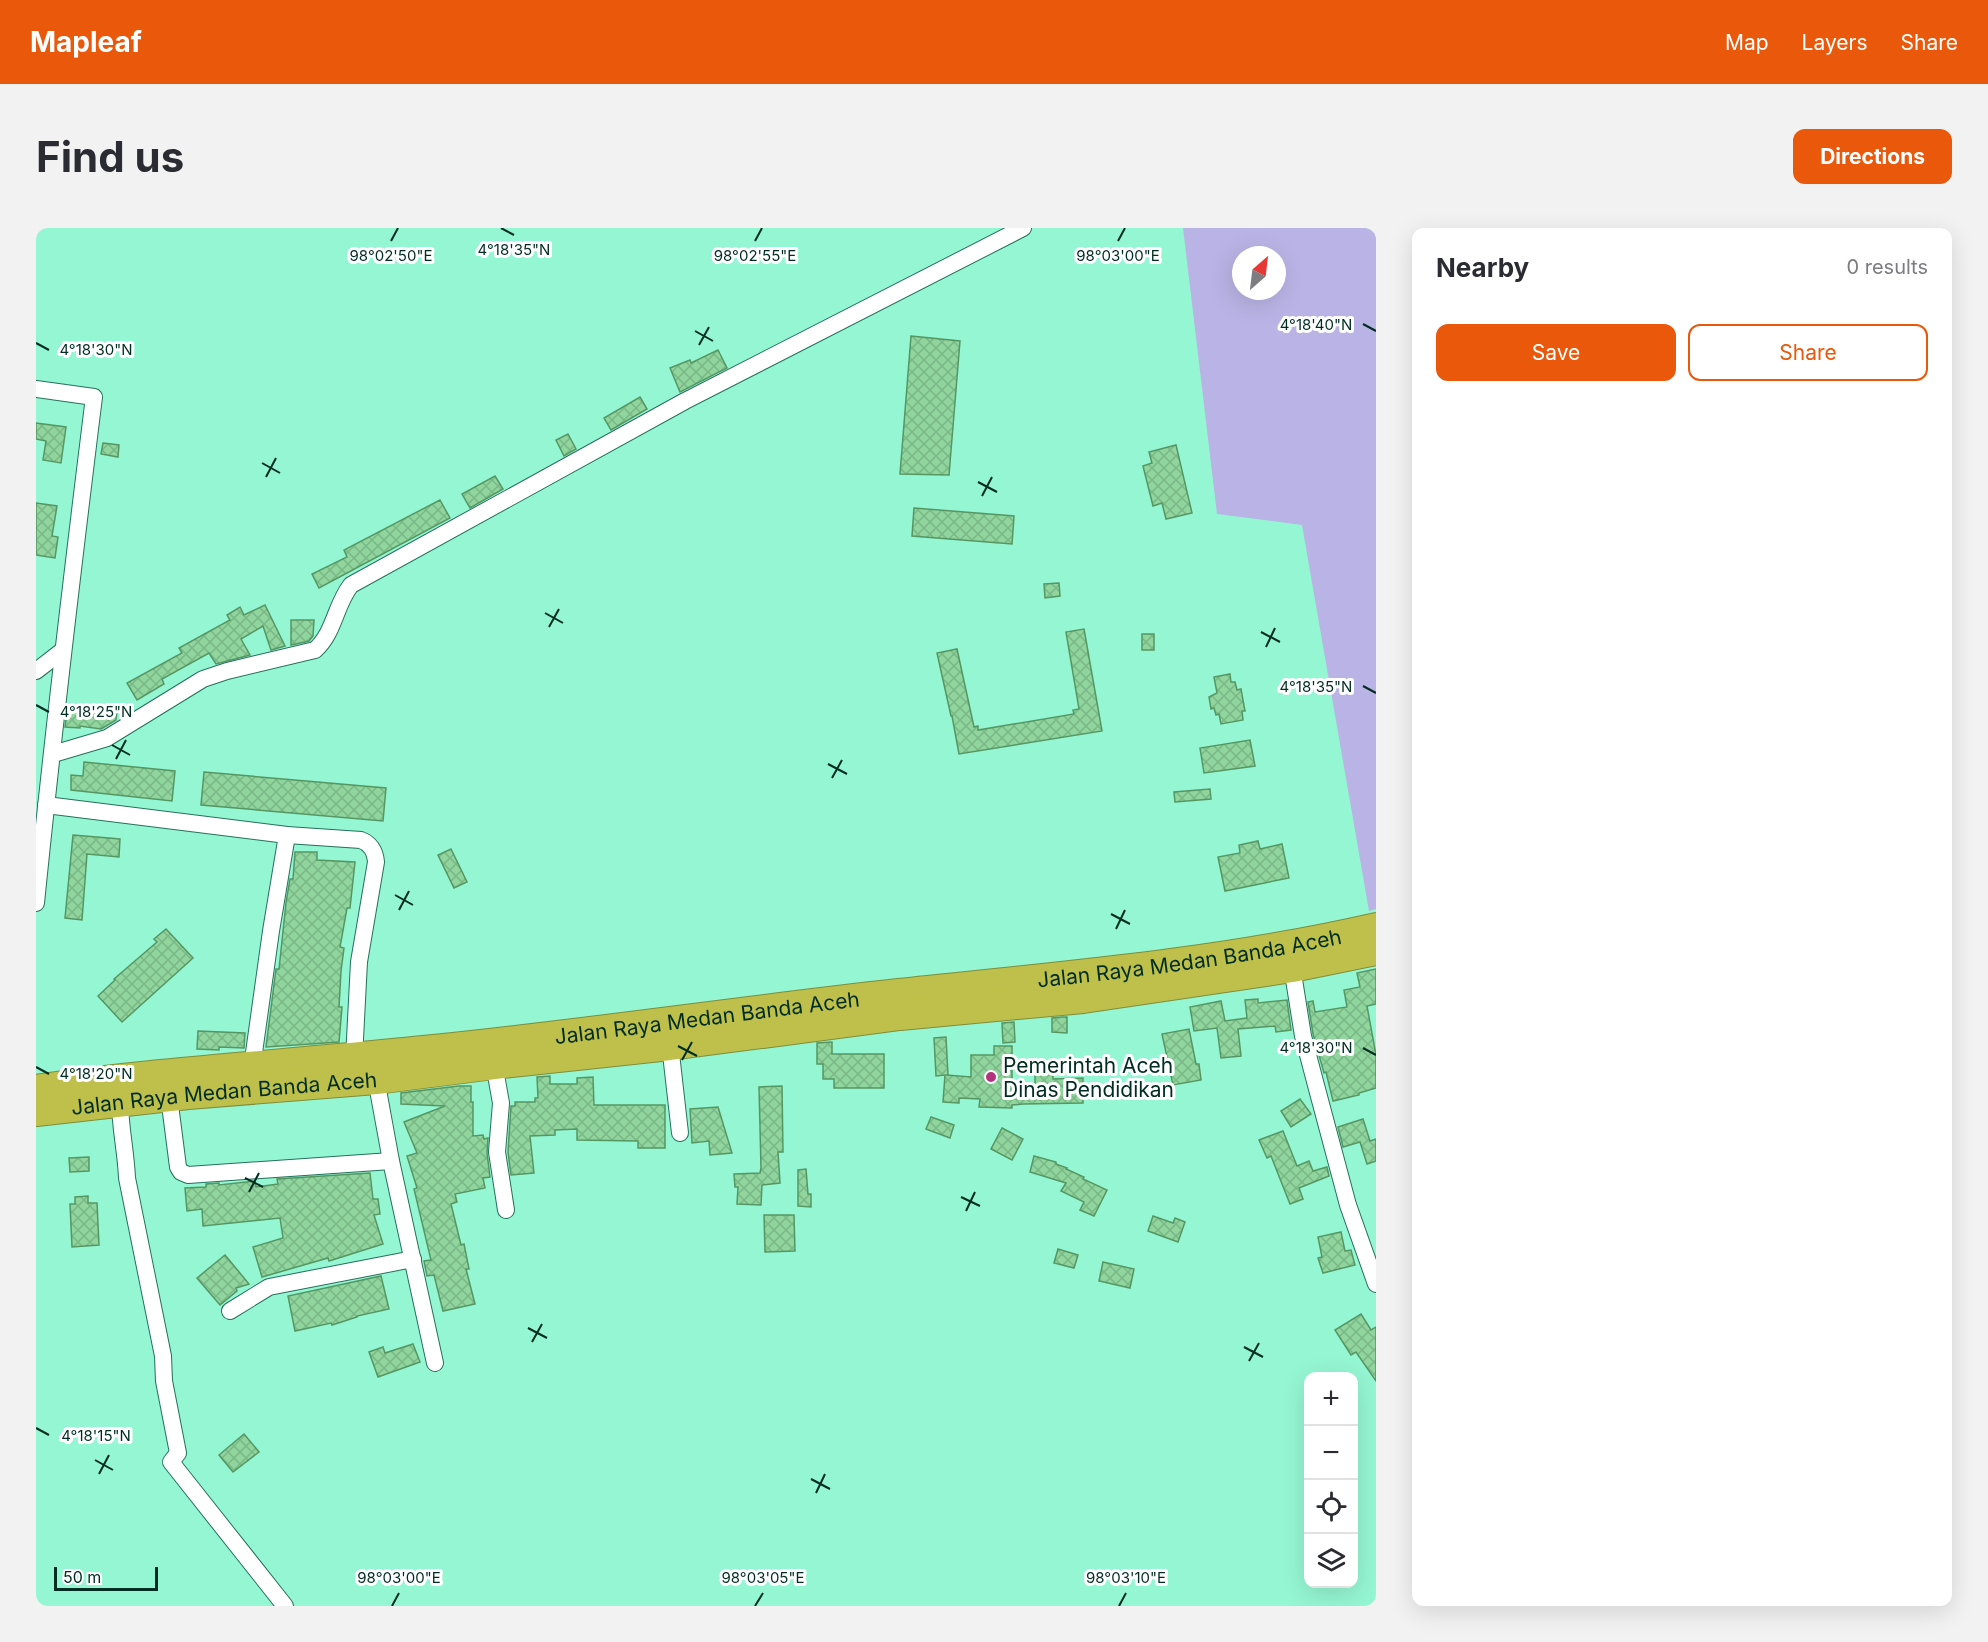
<!DOCTYPE html>
<meta charset="utf-8">
<style>
:root{--surface:#fff;--page:#f2f2f3;--text:#2b2b33;--muted:#7c7c81;--line:#e1e1e2;--accent:#ea580c}
body{margin:0;font-family:Inter,sans-serif;background:var(--page);color:var(--text)}
.controls{position:absolute;right:18px;bottom:18px;display:grid;overflow:hidden;border-radius:12px;box-shadow:0 6px 24px #0002}
.controls button{width:54px;height:54px;display:grid;place-items:center;padding:0;border:0;border-bottom:2px solid var(--line);background:var(--surface);color:var(--text);font:30px sans-serif}
.compass{position:absolute;left:1196px;top:18px;width:54px;height:54px;border-radius:50%;background:var(--surface);box-shadow:0 6px 24px #0002;rotate:28deg}
.scale{position:absolute;left:18px;bottom:15px;width:104px;box-sizing:border-box;padding-left:6px;border:3px solid #002d21;border-top:0;font-size:16px;line-height:21px;white-space:nowrap;color:#002d21;-webkit-text-stroke:4px #fff;paint-order:stroke}
.list{margin:0;padding:0;list-style:none}
h2{display:flex;justify-content:space-between;align-items:center;height:78px;margin:0;padding:0 24px;font-size:26px}
h2 small{font-size:20px;font-weight:400;color:var(--muted)}
.actions{display:flex;gap:12px;padding:18px 24px}
.actions a{flex:1;padding:14px 0;border:2px solid var(--accent);border-radius:12px;text-align:center;font-size:21px;color:var(--accent)}
.actions .main{background:var(--accent);color:#fff}
.icon{flex:none;width:33px;height:33px;fill:none;stroke:currentColor;stroke-width:2;stroke-linecap:round;stroke-linejoin:round}
.map{position:relative;flex:none;width:1340px;height:1378px;overflow:hidden;border-radius:12px}
header{display:flex;align-items:center;gap:36px;box-sizing:border-box;height:84px;padding:0 30px;background:var(--accent);color:#fff}
header strong{font-size:28px}
nav{display:flex;gap:33px;margin-inline-start:auto;font-size:21px}
.intro{display:flex;align-items:center;justify-content:space-between;box-sizing:border-box;height:144px;padding:0 36px}
h1{margin:0;font-size:42px}
.button{padding:15px 27px;border-radius:12px;background:var(--accent);color:#fff;font-size:21px;font-weight:700}
main{display:flex;gap:36px;padding:0 36px}
aside{flex:1;background:var(--surface);border-radius:12px;box-shadow:0 6px 24px #0002}
.map>svg:first-child{display:block}
</style>
<header>
<strong>Mapleaf</strong>
<nav><a>Map</a><a>Layers</a><a>Share</a></nav>
</header>
<div class="intro"><h1>Find us</h1><a class="button">Directions</a></div>
<main>
<div class="map">
<svg width="1340" height="1378" viewBox="0 0 1340 1378">
<defs>
<pattern id="building-cross-hatch" width="8" height="8" patternUnits="userSpaceOnUse" patternTransform="scale(1.5)"><rect width="8" height="8" fill="#90d59d"/><path d="M0 0l8 8M0 8l8-8" fill="none" stroke="#7ab787"/></pattern>
</defs>
<rect width="100%" height="100%" fill="#95f6d3"/>
<path fill="#b9b4e5" fill-rule="evenodd" d="M1147 0H1340V681L1333 683 1266 297 1181 286ZM1205 27H1241V63H1205Z"/>
<g fill="url(#building-cross-hatch)" stroke="#559763" stroke-width="1.5">
<polygon points="875,108 924,113 913,247 864,246"/>
<polygon points="682,122 691,140 644,164 634,140 654,132 655,135"/>
<polygon points="604,169 611,181 575,202 568,190"/>
<polygon points="0,195 30,199 25,235 7,232 10,213 0,211"/>
<polygon points="532,206 540,221 528,228 520,212"/>
<polygon points="67,215 83,217 82,229 65,226"/>
<polygon points="1140,217 1156,285 1130,291 1126,275 1117,278 1107,238 1116,235 1113,224"/>
<polygon points="459,248 467,261 434,280 426,266"/>
<polygon points="404,272 414,290 283,360 276,346 311,329 308,322"/>
<polygon points="0,275 21,278 16,308 22,309 19,330 0,327"/>
<polygon points="878,280 978,288 976,316 876,308"/>
<polygon points="1023,355 1024,368 1009,370 1008,356"/>
<polygon points="229,377 249,418 235,422 227,398 205,411 214,427 180,436 173,425 126,451 128,456 101,472 91,455 146,425 143,420 194,392 191,387 204,379 208,387"/>
<polygon points="255,392 278,392 277,408 273,413 255,417"/>
<polygon points="1048,401 1066,503 923,526 916,488 915,488 901,425 921,421 938,499 942,498 942,502 1038,486 1037,482 1043,481 1030,404"/>
<rect x="1106" y="406" width="12" height="16"/>
<polygon points="1194,446 1195,454 1199,454 1201,462 1205,461 1209,483 1206,483 1207,492 1185,496 1183,486 1180,487 1178,480 1175,481 1173,469 1181,465 1178,449"/>
<polygon points="32,477 81,483 80,492 65,501 44,498 44,500 29,499"/>
<polygon points="1214,512 1219,538 1168,545 1164,520"/>
<polygon points="48,534 139,543 136,573 35,562 35,547 47,548"/>
<polygon points="168,544 350,560 347,593 165,577"/>
<polygon points="1174,561 1175,571 1139,574 1138,564"/>
<polygon points="37,607 84,611 83,629 51,626 46,692 29,690"/>
<polygon points="1222,613 1224,621 1246,616 1253,650 1189,663 1182,629 1204,625 1203,617"/>
<polygon points="415,621 431,654 418,660 402,627"/>
<polygon points="259,624 281,624 281,632 319,634 314,680 311,680 304,719 308,720 305,743 303,779 306,779 303,814 230,819 240,741 243,741 250,675 254,651 257,651"/>
<polygon points="130,701 157,730 86,794 62,768 79,752 78,751 121,714 118,711"/>
<polygon points="1340,741 1340,776 1331,778 1340,827 1340,860 1323,865 1323,867 1297,873 1290,844 1288,845 1277,806 1272,774 1277,773 1279,784 1311,779 1308,762 1324,759 1321,745"/>
<polygon points="1222,771 1222,775 1251,772 1255,802 1240,804 1239,798 1202,801 1205,828 1185,830 1181,800 1158,803 1154,779 1185,773 1189,793 1211,790 1209,772"/>
<polygon points="1027,789 1031,789 1031,805 1016,804 1016,790"/>
<polygon points="978,794 979,814 967,815 966,795"/>
<polygon points="1153,801 1160,836 1163,836 1165,852 1137,857 1126,806"/>
<polygon points="162,803 209,805 208,820 183,819 183,822 161,821"/>
<polygon points="910,809 912,847 910,847 935,849 935,827 958,827 958,818 976,818 976,857 999,857 999,839 1017,839 1017,851 1047,850 1047,875 987,876 976,877 976,880 943,879 944,871 923,870 923,875 907,874 909,847 900,848 898,810"/>
<polygon points="796,814 796,826 848,826 848,860 798,860 798,851 787,851 787,836 781,836 781,815"/>
<polygon points="514,848 514,856 541,856 541,850 557,849 558,877 629,877 629,920 602,920 602,913 541,912 541,901 519,902 519,907 494,908 498,945 475,947 472,924 475,878 479,878 479,874 499,874 499,870 502,870 501,849"/>
<polygon points="423,858 435,858 435,874 437,874 437,908 447,907 448,911 452,910 451,925 454,949 447,950 449,960 419,966 421,974 415,976 425,1017 428,1016 433,1041 430,1041 439,1076 407,1083 398,1047 391,1048 388,1033 395,1032 378,961 381,960 371,928 381,925 368,894 409,878 365,876 365,865"/>
<polygon points="746,858 747,924 742,924 744,955 726,957 725,977 701,976 702,959 699,959 698,946 724,945 725,940 723,859"/>
<polygon points="1264,871 1275,886 1255,899 1245,883"/>
<polygon points="682,879 696,925 674,927 673,913 656,915 654,881"/>
<polygon points="895,889 918,897 914,910 890,901"/>
<polygon points="1327,891 1334,913 1340,911 1340,933 1331,936 1324,914 1307,919 1302,899"/>
<polygon points="966,900 987,911 976,932 955,921"/>
<polygon points="1247,903 1261,938 1273,933 1277,943 1291,939 1293,948 1263,960 1267,971 1254,976 1235,928 1231,930 1223,912"/>
<polygon points="998,928 1020,934 1020,936 1031,940 1030,941 1048,949 1047,951 1071,962 1058,988 1044,982 1048,974 1025,963 1030,955 994,944"/>
<polygon points="53,929 53,943 34,944 33,930"/>
<polygon points="770,941 772,966 775,966 775,979 762,978 762,942"/>
<polygon points="334,945 337,971 342,971 344,986 338,987 347,1016 293,1033 292,1030 226,1049 217,1019 247,1010 244,990 167,998 166,981 151,983 149,960 170,959 170,956 183,955 183,957 219,953 220,959 242,956 241,951"/>
<polygon points="52,968 52,975 61,975 63,1017 36,1019 34,976 39,976 39,969"/>
<polygon points="728,987 758,987 759,1023 729,1024"/>
<polygon points="1117,988 1137,995 1139,990 1149,994 1142,1014 1112,1003"/>
<polygon points="1305,1004 1309,1023 1315,1022 1319,1037 1287,1045 1282,1030 1286,1029 1282,1009"/>
<polygon points="1022,1021 1042,1027 1038,1040 1018,1035"/>
<polygon points="189,1027 213,1056 200,1060 201,1063 184,1077 161,1050"/>
<polygon points="1067,1034 1098,1041 1094,1060 1063,1053"/>
<polygon points="345,1048 353,1081 321,1088 321,1089 296,1097 295,1095 259,1103 252,1068"/>
<polygon points="1325,1086 1335,1102 1340,1099 1340,1153 1320,1124 1315,1127 1299,1102"/>
<polygon points="377,1116 384,1134 342,1149 333,1124 347,1119 349,1125"/>
<polygon points="208,1206 223,1224 197,1244 183,1227"/>
</g>
<g fill="none" stroke-linecap="round" stroke-linejoin="round">
<defs>
<g id="street">
<path d="M0 161 58 169C37 338 17 506 0 675"/>
<polyline points="0,443 26,423"/>
<path d="M17 526 71 510 167 451 191 443 279 422C299 404 299 377 315 357L649 173 987 0"/>
<path d="M10 577 251 607 325 612C335 616 339 623 340 634L323 734 318 830"/>
<polyline points="1256,739 1267,808 1281,861 1312,977 1340,1056"/>
<polyline points="634,817 644,905"/>
<polyline points="458,836 465,875 461,924 470,982"/>
<polyline points="216,839 235,703 251,607"/>
<polyline points="340,851 355,933 399,1135"/>
<polyline points="133,869 142,939 145,944 152,947 355,933"/>
<path d="M84 874C84 899 90 924 91 950L127 1128 128 1153 142 1225 135 1234 249 1378"/>
<polyline points="194,1083 233,1059 377,1031"/>
</g>
<g id="highway">
<path id="s1" d="M0 862C132 843 266 836 398 822 554 806 708 783 863 766 1023 749 1183 736 1340 700"/>
<path id="s2" d="M0 883 152 866 340 851 458 836 634 817 864 787 1047 770 1256 739 1340 722"/>
</g>
</defs>
<use href="#street" stroke="#24715a" stroke-width="18"/>
<use href="#highway" stroke="#7c8d3c" stroke-width="32"/>
<use href="#street" stroke="#fff" stroke-width="16"/>
<use href="#highway" stroke="#bfc04b" stroke-width="30"/>
</g>
<path fill="none" stroke="#002d21" stroke-width="2" d="M465 0 478 7M355 13 362 0M719 13 726 0M1082 13 1089 0M1327 96 1340 103M659 103 677 113M0 115 13 122M663 117 673 99M226 235 244 245M230 249 240 230M942 254 961 264M946 268 956 249M509 385 527 395M513 399 523 381M1225 404 1244 414M1230 419 1239 400M1327 458 1340 465M0 477 13 484M76 517 94 527M80 531 90 512M792 536 811 546M796 550 806 532M359 667 377 677M363 682 373 663M1075 686 1094 696M1080 701 1089 682M642 818 661 828M1327 820 1340 827M646 832 656 814M0 839 13 846M209 950 227 959M213 964 223 945M925 969 944 978M930 983 939 964M492 1100 511 1110M496 1114 506 1096M1208 1119 1227 1129M1213 1133 1223 1115M0 1200 13 1207M59 1232 77 1242M63 1246 73 1227M775 1251 794 1261M780 1265 789 1246M356 1378 363 1365M719 1378 727 1365M1083 1378 1090 1365"/>
<circle fill="#b4337d" stroke="#fff" stroke-width="2" cx="955" cy="849" r="6"/>
<g text-anchor="middle" dominant-baseline="central" stroke-width="6" stroke-linejoin="round" paint-order="stroke">
<g font-size="21" fill="#002d21" stroke="#fff">
<text stroke="none"><textPath href="#s1" startOffset="1161">Jalan Raya Medan Banda Aceh</textPath></text>
<text stroke="none"><textPath href="#s1" startOffset="675">Jalan Raya Medan Banda Aceh</textPath></text>
<text stroke="none"><textPath href="#s2" startOffset="189">Jalan Raya Medan Banda Aceh</textPath></text>
</g>
<g font-size="21" fill="#002d21" stroke="#fff" text-anchor="start">
<text x="967" y="837">Pemerintah Aceh<tspan x="967" dy="24">Dinas Pendidikan</tspan></text>
</g>
</g>
<g font-size="15" text-anchor="middle" fill="#002d21" stroke="#fff" stroke-width="6" stroke-linejoin="round" paint-order="stroke">
<text x="478" y="27">4°18'35"N</text>
<text x="355" y="33">98°02'50"E</text>
<text x="719" y="33">98°02'55"E</text>
<text x="1082" y="33">98°03'00"E</text>
<text x="1280" y="102">4°18'40"N</text>
<text x="60" y="127">4°18'30"N</text>
<text x="1280" y="464">4°18'35"N</text>
<text x="60" y="489">4°18'25"N</text>
<text x="1280" y="825">4°18'30"N</text>
<text x="60" y="851">4°18'20"N</text>
<text x="60" y="1213">4°18'15"N</text>
<text x="363" y="1355">98°03'00"E</text>
<text x="727" y="1355">98°03'05"E</text>
<text x="1090" y="1355">98°03'10"E</text>
</g>
</svg>
<div class="controls">
<button>+</button>
<button>−</button>
<button><svg class="icon" aria-label="locate" viewBox="0 0 24 24"><circle cx="12" cy="12" r="6"/><path d="M12 2v4M12 18v4M2 12h4M18 12h4"/></svg></button>
<button><svg class="icon" aria-label="layers" viewBox="0 0 24 24"><path d="M12 4l9 5-9 5-9-5zM3 14l9 5 9-5"/></svg></button>
</div>
<svg class="compass" viewBox="-18 -18 36 36"><path d="M0-13l5 13h-10z" fill="#e53935"/><path d="M0 13l5-13h-10z" fill="#7c7c81"/></svg>
<div class="scale">50 m</div>
</div>
<aside>
<h2>Nearby<small>0 results</small></h2>
<ul class="list">
</ul>
<div class="actions"><a class="main">Save</a><a>Share</a></div>
</aside>
</main>
